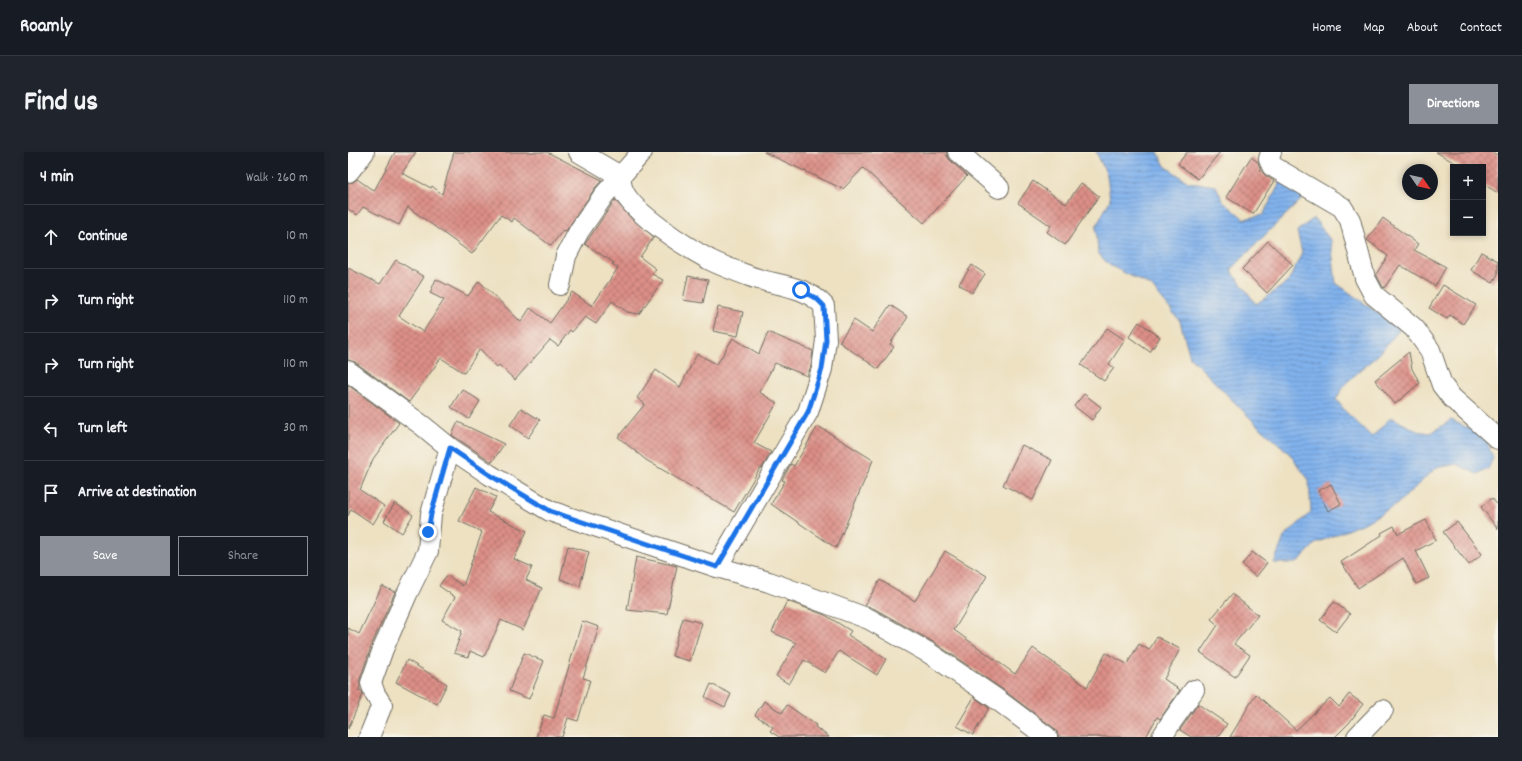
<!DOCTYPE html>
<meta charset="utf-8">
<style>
:root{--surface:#171b24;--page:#20242c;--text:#f1f3f6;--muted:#9ea1a6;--line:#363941;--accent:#8c9099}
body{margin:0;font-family:Dekko,sans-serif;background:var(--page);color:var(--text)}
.controls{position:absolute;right:12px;top:12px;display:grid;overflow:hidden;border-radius:0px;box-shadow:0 2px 6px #0003}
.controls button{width:36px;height:36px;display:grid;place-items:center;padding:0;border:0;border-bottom:1px solid var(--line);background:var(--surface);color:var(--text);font:20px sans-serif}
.compass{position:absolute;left:1054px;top:12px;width:36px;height:36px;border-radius:50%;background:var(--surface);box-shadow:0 2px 6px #0003;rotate:124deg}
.stop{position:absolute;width:12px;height:12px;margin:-9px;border:3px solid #1a73e8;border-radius:50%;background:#fff}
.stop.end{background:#1a73e8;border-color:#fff;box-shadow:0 1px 4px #0008}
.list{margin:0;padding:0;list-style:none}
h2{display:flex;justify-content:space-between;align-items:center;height:52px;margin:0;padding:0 16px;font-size:17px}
h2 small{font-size:13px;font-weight:400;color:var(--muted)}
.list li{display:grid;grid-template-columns:26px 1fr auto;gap:12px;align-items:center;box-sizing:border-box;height:64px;padding:0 16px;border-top:1px solid var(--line)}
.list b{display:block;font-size:15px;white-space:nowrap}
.list em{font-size:13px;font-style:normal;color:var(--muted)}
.actions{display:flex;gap:8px;padding:12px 16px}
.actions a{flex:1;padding:9px 0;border:1px solid var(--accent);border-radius:0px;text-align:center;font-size:14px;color:var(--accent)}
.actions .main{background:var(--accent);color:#fff}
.icon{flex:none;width:22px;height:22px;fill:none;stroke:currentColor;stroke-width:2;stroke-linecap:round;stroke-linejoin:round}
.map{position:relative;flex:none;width:1150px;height:585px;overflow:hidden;border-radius:0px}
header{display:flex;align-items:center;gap:24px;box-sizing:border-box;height:56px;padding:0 20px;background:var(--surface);border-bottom:1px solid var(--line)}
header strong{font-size:19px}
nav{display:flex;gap:22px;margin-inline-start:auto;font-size:14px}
.intro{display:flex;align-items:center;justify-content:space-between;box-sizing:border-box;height:96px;padding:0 24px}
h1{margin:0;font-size:28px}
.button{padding:10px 18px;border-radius:0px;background:var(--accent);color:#fff;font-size:14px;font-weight:700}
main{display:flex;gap:24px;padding:0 24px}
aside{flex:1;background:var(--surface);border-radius:0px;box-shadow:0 2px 6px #0003}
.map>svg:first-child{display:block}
</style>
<header>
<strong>Roamly</strong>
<nav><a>Home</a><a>Map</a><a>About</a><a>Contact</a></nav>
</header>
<div class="intro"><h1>Find us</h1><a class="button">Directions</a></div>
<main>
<aside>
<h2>4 min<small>Walk · 260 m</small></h2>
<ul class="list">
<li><svg class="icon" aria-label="ahead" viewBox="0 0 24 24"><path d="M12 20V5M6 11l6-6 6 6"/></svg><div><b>Continue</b></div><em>10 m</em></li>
<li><svg class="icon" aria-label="right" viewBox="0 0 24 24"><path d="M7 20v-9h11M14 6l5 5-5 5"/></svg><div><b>Turn right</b></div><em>110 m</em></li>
<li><svg class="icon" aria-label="right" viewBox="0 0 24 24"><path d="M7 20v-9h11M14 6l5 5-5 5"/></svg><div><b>Turn right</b></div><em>110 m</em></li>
<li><svg class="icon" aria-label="left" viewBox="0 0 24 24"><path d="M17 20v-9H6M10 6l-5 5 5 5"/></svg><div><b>Turn left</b></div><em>30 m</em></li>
<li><svg class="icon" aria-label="arrive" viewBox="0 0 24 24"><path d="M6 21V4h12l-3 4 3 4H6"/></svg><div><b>Arrive at destination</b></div></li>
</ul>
<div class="actions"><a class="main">Save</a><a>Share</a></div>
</aside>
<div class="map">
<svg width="1150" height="585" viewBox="0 0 1150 585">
<defs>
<pattern id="water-rules" width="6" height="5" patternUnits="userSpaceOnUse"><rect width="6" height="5" fill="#81b2ed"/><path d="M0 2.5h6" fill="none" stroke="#6a91c0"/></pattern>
<pattern id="building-cross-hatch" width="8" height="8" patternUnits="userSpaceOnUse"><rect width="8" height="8" fill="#dc8f87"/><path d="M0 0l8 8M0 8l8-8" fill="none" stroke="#b3756f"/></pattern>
</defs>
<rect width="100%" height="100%" fill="#f7f3e8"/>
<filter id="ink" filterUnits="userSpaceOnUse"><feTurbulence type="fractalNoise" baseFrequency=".025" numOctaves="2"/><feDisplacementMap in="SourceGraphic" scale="8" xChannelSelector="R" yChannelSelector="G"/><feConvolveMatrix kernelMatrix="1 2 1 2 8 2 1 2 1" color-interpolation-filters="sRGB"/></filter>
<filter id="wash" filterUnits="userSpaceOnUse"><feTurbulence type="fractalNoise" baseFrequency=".012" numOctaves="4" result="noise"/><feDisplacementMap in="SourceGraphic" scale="16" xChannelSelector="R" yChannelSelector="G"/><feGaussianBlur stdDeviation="0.9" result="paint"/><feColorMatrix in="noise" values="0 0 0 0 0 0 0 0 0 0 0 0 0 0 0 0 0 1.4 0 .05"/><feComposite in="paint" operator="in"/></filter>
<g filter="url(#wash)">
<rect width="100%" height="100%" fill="#ede1c2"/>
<polygon fill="url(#water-rules)" stroke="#566e8c" points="748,0 810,0 817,14 840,30 868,34 875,49 896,67 915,63 934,27 957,44 918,82 883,118 908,152 940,130 954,101 949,79 966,66 983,89 988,131 1052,177 1032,201 998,231 988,247 997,259 1024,285 1043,265 1069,279 1083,281 1103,268 1137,284 1145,306 1140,317 1129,322 1109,312 1088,316 1048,353 1018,370 968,391 949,411 926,411 936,385 963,360 961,328 940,300 908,272 842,205 832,169 803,134 761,113 750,101 748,75 762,48 759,23"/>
<g id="blocks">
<g fill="url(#building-cross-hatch)">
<polygon points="47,0 68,0 54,21 83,36 84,34 94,42 106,0 199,0 254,28 247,36 218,79 215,78 203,94 166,66 164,70 153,63 124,102 60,55 51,73 15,55 9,63 0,57 0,31 5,30 9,27 26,39"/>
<polygon points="416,0 599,0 599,4 602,8 619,24 576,71 515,16 495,37"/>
<polygon points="839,0 872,0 850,27 830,12"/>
<polygon points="1088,0 1144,0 1150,3 1150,41 1135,32 1135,15 1114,15"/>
<polygon points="903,5 910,10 913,19 918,24 926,29 905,62 878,45"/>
<polygon points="685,29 718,52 733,31 751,44 717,93 699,80 703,74 670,51"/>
<polygon points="267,48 282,65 306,85 292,105 308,117 304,122 315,128 291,162 279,160 264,149 248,172 237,165 224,180 222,178 210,194 202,188 167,228 151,213 149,215 132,197 116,221 93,206 61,250 7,210 0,208 0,116 32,132 48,108 76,125 51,164 75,180 96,148 82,141 88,127 120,144 131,129 173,170 182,156 202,171 224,140 244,154 270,116 264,112 266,111 237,92"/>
<polygon points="1035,66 1070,92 1066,98 1098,115 1087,134 1052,113 1036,136 1035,135 1028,122 1040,104 1019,88"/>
<polygon points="920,89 945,113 919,141 894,117"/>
<polygon points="1133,100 1150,109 1150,122 1145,131 1123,118"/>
<polygon points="624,113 637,122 624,141 611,132"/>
<polygon points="340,124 360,128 355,151 335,148"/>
<polygon points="1095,133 1128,153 1115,172 1102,163 1099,167 1081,156"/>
<polygon points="542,153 560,165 542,192 546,195 530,217 491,190 506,168 524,180"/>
<polygon points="370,155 395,160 390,184 365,179"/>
<polygon points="791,170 812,185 802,200 781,185"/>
<polygon points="759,176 777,188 761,212 766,216 756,229 733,213"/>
<polygon points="420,180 465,199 463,214 459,224 427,211 411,240 429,251 406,291 423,300 414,316 412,316 386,360 298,308 270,285 297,252 289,246 308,218 332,235 349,202 369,212 385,186 411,202"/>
<polygon points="1061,200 1064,217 1072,231 1047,252 1027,228"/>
<polygon points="0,233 51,271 25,307 12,338 36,354 25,372 3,357 0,364"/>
<polygon points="114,237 132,249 121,267 103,255"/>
<polygon points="736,242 753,255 744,268 726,254"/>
<polygon points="173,256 192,268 180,286 162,273"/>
<polygon points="110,270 156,292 144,310 104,283"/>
<polygon points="470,274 525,308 488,396 423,352 437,329 434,328 443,312 446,314"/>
<polygon points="674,293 704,308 685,348 655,333"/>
<polygon points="983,332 993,352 980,359 970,339"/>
<polygon points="128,335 148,345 140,360 179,379 166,407 184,415 178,428 194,436 175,478 153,468 136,505 122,499 120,505 106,501 114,479 94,468 107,445 91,434 99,423 115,434 134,380 111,369"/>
<polygon points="1144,346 1150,354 1150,377 1133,355"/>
<polygon points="47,351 65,363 54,381 36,369"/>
<polygon points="1078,368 1088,388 1068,399 1081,426 1068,432 1055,406 1010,436 993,410 1034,383 1033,381 1046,374 1050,382"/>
<polygon points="1109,370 1134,402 1121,413 1095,380"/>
<polygon points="220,394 241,400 232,434 212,427"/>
<polygon points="597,399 639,424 606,478 667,522 685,496 739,535 758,501 779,512 791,492 801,498 809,485 832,497 816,527 832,538 812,567 809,565 798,585 710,585 709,580 706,576 654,537 587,491 527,457 517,453 532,428 567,449"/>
<polygon points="904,400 919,411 908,425 894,413"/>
<polygon points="288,405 329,414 319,462 279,458"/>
<polygon points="34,434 47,440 24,492 12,527 12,535 11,538 14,539 15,542 0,577 0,476 11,482"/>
<polygon points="884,442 910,463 886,492 902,503 887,525 852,500 870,473 863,467"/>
<polygon points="439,449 477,463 503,479 500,483 538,507 529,523 491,499 477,521 456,508 441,532 428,524 448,491 424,480"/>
<polygon points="986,450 1002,462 988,480 972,468"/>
<polygon points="335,466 354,471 342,509 324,504"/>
<polygon points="234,469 251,475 235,526 242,528 230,569 220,566 214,585 188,585 196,563 206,566"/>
<polygon points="176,501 196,509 181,547 161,539"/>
<polygon points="59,508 99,532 89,552 48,530"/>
<polygon points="363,532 383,542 377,555 357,545"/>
<polygon points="908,542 948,578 982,546 991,555 1001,542 1015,552 1001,571 987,585 882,585"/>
<polygon points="626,545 641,556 625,583 609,574"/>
<polygon points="416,549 434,561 439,553 468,573 467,575 481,585 431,585 422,579 425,575 407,563"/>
<polygon points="850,552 879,572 870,585 843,585 832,578"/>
</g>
</g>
</g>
<g filter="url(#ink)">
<use href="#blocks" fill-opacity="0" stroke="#6f6b60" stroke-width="1"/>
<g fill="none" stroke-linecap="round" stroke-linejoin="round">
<defs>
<g id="minor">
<path d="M231 0 272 24C273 28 273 34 275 38 284 61 340 96 362 108 374 114 388 119 401 124 427 134 456 132 476 154L478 188 474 217 460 260 369 415"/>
<polyline points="610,0 651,36"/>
<polyline points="923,0 921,7 924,14 994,55 1002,68 1017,126 1026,143 1066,176 1082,198 1094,233 1104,246 1150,287"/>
<polyline points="212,133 218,104 231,79 256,43 294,0"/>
<polyline points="0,219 75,274 102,296 142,323 202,359 369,415 421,430 521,467 581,501 647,546 699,585"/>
<polyline points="21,585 34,553 27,542 23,531 35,497 59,442 80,399 83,362 102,296"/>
<polyline points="814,585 824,569 846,538"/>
<polyline points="1009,585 1035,558"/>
</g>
<polyline id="tertiary" points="0,19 15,0"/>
</defs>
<use href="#minor" stroke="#6f6b60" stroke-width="22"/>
<use href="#tertiary" stroke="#6f6b60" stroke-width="24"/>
<use href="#minor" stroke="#fff" stroke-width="20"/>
<use href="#tertiary" stroke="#fff" stroke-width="22"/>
</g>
</g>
<g fill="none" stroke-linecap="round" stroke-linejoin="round" filter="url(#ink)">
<polyline stroke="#1a73e8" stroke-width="5" points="80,380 83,362 102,296 142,323 202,359 369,415 460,260 474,217 478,188 476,154 469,147 453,138"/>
</g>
</svg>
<div class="controls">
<button>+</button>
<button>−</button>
</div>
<svg class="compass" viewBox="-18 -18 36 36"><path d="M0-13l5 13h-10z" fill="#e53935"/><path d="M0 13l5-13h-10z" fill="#9ea1a6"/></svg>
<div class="stop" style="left:453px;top:138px"></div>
<div class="stop end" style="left:80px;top:380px"></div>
</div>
</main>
